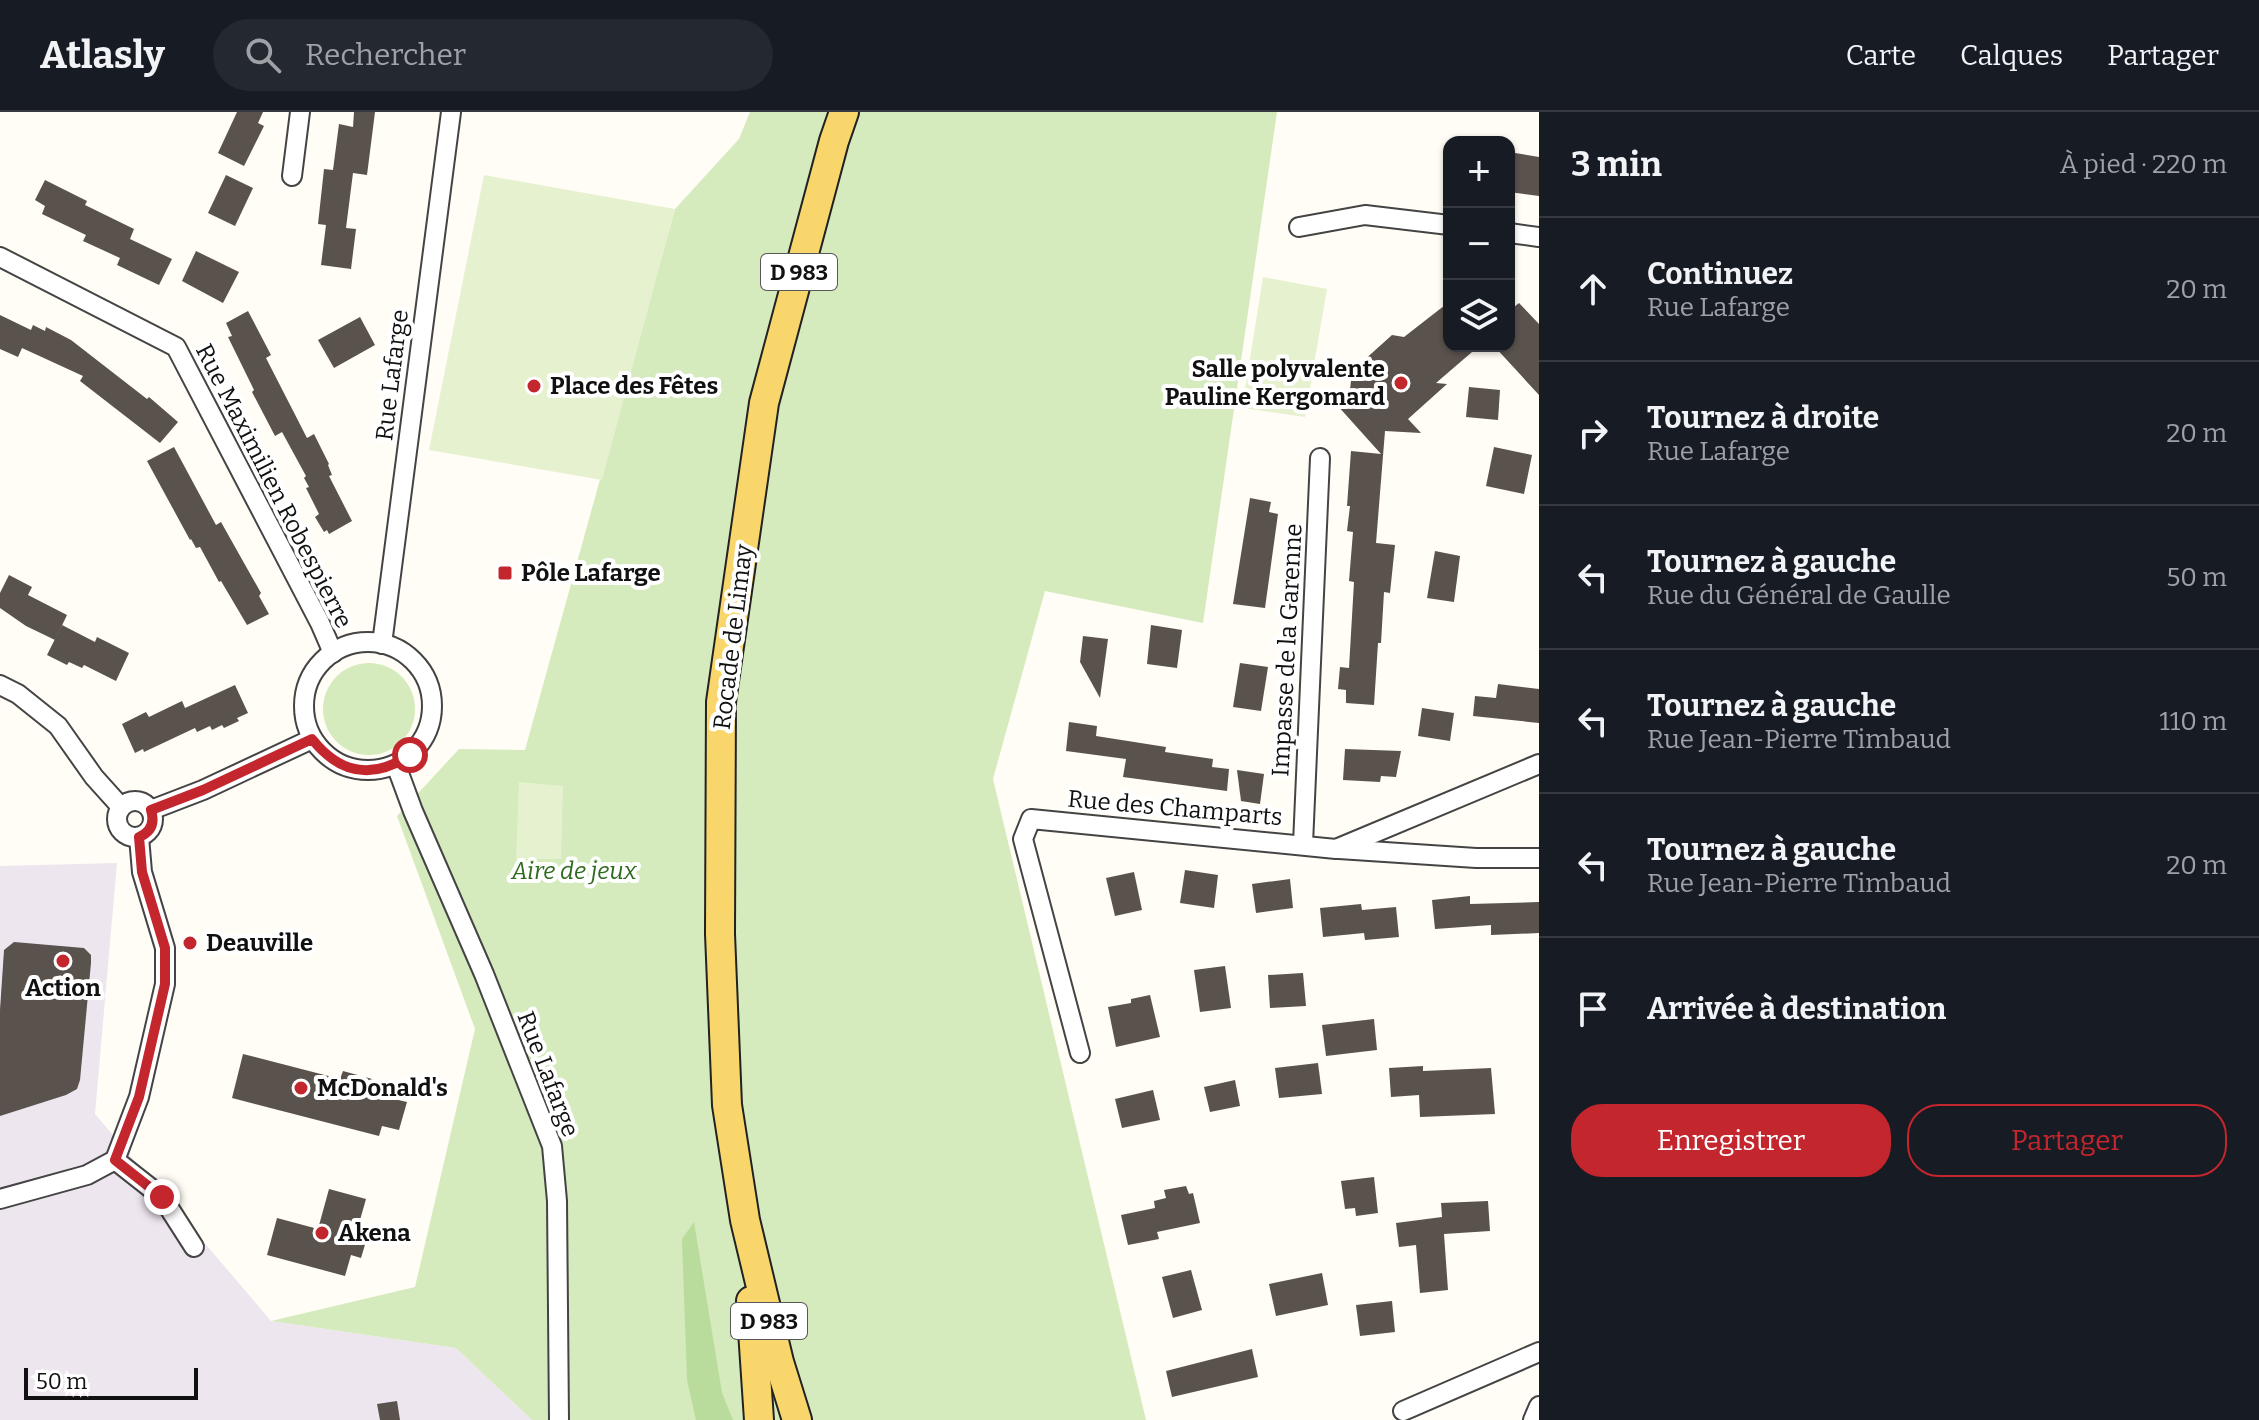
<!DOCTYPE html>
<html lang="fr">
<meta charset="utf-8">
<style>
:root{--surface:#171b24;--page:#242831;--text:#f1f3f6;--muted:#9ea1a6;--line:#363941;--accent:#c4262e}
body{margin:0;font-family:Bitter,serif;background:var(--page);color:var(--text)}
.controls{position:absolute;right:24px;top:24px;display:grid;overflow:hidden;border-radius:16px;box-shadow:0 2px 6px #0004}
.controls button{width:72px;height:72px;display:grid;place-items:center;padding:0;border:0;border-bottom:2px solid var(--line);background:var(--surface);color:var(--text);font:40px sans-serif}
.scale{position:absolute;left:24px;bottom:20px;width:174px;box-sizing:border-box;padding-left:8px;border:4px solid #111;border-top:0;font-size:22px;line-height:28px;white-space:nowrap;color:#111;-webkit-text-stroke:6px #fff;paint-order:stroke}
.stop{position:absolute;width:24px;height:24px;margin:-18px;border:6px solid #c4262e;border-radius:50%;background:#fff}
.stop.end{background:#c4262e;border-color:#fff;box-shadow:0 2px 8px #0008}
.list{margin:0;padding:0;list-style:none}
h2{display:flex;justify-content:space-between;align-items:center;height:104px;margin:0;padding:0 32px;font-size:34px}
h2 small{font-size:26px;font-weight:400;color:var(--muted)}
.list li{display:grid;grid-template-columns:52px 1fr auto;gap:24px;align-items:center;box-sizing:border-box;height:144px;padding:0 32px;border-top:2px solid var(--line)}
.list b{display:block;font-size:30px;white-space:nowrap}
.list p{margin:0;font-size:26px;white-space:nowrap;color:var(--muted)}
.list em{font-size:26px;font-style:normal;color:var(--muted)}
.actions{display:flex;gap:16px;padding:24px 32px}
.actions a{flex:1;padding:18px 0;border:2px solid var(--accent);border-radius:32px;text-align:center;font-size:28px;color:var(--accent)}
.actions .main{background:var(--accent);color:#fff}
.icon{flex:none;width:44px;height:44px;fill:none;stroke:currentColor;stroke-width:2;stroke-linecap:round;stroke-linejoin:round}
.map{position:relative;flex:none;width:1539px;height:1308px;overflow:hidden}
header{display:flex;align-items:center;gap:48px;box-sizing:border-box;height:112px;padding:0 40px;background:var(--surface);border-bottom:2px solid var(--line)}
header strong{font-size:38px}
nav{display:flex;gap:44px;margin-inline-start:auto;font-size:28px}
.search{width:560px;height:72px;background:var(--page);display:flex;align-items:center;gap:20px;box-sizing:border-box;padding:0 28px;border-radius:44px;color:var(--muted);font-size:30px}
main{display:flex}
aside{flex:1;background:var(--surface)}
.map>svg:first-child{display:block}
</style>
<header>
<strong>Atlasly</strong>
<div class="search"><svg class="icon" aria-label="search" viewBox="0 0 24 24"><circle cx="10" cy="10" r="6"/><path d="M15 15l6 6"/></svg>Rechercher</div>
<nav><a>Carte</a><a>Calques</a><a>Partager</a></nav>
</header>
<main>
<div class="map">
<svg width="1539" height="1308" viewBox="0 0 1539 1308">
<rect width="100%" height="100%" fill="#fffdf5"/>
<polygon fill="#eee6ef" points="117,751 95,1002 271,1209 456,1236 532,1308 0,1308 0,754"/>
<g fill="#d5ebbd">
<polygon points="750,0 1277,0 1203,511 1045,479 993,667 1146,1308 532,1308 456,1236 271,1209 415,1175 475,917 397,704 459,637 525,638 675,97 739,27"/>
<circle cx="369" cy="597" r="46"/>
</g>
<polygon fill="#b9dc9c" points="694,1110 722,1281 733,1308 696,1308 687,1268 682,1127"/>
<g fill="#e6f2cf">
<polygon points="484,63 675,97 602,368 429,338"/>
<polygon points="1263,165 1327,177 1305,305 1242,296"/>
<polygon points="519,670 563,674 561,747 516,747"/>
</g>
<g fill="#5a524d">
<polygon points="237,0 263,0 258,11 264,14 244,54 218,41"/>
<polygon points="354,0 375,0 367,63 353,61 346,116 356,117 351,157 321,153 326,113 318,112 324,57 333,58 339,12 353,15"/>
<polygon points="1509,40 1539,45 1539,84 1509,80"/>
<polygon points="226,63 253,76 235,114 208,101"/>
<polygon points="45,68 87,89 85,93 134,117 130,127 172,147 159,173 117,153 120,146 83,129 86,123 42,102 45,94 35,88"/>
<polygon points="196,139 239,160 223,191 182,169"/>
<polygon points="1449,190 1449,234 1479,234 1436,271 1447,272 1408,307 1421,321 1385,319 1376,431 1395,433 1390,481 1384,480 1381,531 1378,531 1374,593 1346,591 1346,578 1338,577 1340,555 1349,556 1354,470 1349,469 1353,420 1347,419 1350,394 1347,394 1351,339 1381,342 1337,293 1347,286 1345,283 1350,278 1352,259 1392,223 1404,225"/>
<polygon points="1519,191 1539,212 1539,283 1494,234 1509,234 1509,199"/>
<polygon points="248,199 271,243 266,246 307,326 314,322 329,352 328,353 332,363 329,364 352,409 329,422 327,418 324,420 315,405 319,402 306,376 309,375 304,366 306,364 282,320 275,324 252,280 254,278 228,225 232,224 226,211"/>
<polygon points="0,203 31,218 33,213 45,219 46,215 71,228 147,287 149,285 178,310 160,331 80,269 83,264 22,236 18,245 0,237"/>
<polygon points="360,205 375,233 334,256 318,228"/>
<polygon points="1469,275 1500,278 1498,308 1466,305"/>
<polygon points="174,335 216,413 221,410 261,481 259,484 269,502 247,513 221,469 219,470 200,435 196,436 191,427 190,428 147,349"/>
<polygon points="1494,335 1532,343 1524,382 1486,374"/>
<polygon points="1250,386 1271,390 1269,400 1278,402 1265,496 1233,492"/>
<polygon points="1435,439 1460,444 1454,490 1427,486"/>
<polygon points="9,463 32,475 28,483 67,503 55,528 26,514 0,496 0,481"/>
<polygon points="62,513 95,530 97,525 129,541 116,569 84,553 82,556 69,550 67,553 47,543"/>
<polygon points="1151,513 1182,518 1177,556 1147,552"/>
<polygon points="1083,524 1108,527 1100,586 1080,550"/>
<polygon points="1240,551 1268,555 1261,599 1233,595"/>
<polygon points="1498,572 1539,577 1539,611 1473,604 1475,584 1496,586"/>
<polygon points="235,573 248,601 237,606 239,609 224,616 222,613 212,618 210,614 197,620 195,616 144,640 143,637 135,641 122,612 146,600 149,605 182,589 185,596"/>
<polygon points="1422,596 1454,601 1450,629 1418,624"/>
<polygon points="1069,610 1097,614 1096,624 1166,635 1165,640 1213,647 1212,655 1229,657 1227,679 1123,665 1126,647 1066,639"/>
<polygon points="1345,637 1401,639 1396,665 1381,664 1380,670 1343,668"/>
<polygon points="1237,658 1264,662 1260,692 1241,689"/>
<polygon points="1185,758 1218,763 1214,796 1180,791"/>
<polygon points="1134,760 1142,798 1115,804 1106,766"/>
<polygon points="1290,767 1293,796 1256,801 1252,772"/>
<polygon points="1470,784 1470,792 1539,790 1539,821 1491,823 1491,813 1435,817 1432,788"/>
<polygon points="1361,792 1362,798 1396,795 1399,825 1365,828 1364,821 1323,825 1320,796"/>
<polygon points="14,830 84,836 91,843 91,851 80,968 77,977 66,983 0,1004 0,898 4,838"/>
<polygon points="1225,854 1231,896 1200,900 1194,858"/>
<polygon points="1303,861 1306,894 1270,896 1268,863"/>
<polygon points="1150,883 1160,925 1116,935 1108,895 1131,891 1131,887"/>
<polygon points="1374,907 1377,938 1326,944 1322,913"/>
<polygon points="243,942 340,967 343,959 394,973 390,986 407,990 399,1018 382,1014 379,1024 232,986"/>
<polygon points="1318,951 1322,982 1279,986 1275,956"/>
<polygon points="1423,954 1423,959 1491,956 1495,1002 1420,1005 1419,983 1391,985 1389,956"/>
<polygon points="1235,968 1240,994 1210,1000 1204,975"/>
<polygon points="1153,978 1160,1008 1122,1016 1115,987"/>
<polygon points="1374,1065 1378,1101 1356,1104 1355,1096 1345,1097 1341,1069"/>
<polygon points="1186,1074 1189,1082 1193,1081 1200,1111 1157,1120 1159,1127 1128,1133 1121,1103 1155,1096 1154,1089 1166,1086 1164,1078"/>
<polygon points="329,1077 366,1087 356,1122 367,1126 361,1146 351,1143 345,1164 267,1143 277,1106 318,1117"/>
<polygon points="1488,1089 1490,1119 1444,1122 1448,1178 1420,1181 1416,1133 1399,1135 1396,1111 1442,1105 1441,1091"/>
<polygon points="1191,1158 1202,1198 1173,1206 1162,1165"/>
<polygon points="1322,1161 1328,1193 1276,1204 1269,1172"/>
<polygon points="1392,1189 1395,1220 1360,1224 1356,1193"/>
<polygon points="1252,1237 1258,1265 1172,1285 1166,1259"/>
<polygon points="397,1289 400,1308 380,1308 377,1292"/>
</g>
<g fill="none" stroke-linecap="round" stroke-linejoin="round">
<defs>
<g id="street">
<polyline points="292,64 300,0"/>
<polyline points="1299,115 1365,103 1449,113"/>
<polyline points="1509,121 1539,125"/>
<polyline points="0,145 176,235 320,511 333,541"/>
<circle cx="368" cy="594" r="64"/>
<polyline points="382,532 451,0"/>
<polyline points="0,573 18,582 58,614 94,665 121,695"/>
<polyline points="396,653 413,699 484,862 552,1034 557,1089 559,1308"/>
<circle cx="135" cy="707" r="18"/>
<polyline points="151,698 203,678 312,627"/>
<polyline points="1303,732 1320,346"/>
<polyline points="1339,737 1476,746 1539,746"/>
<polyline points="1080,941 1023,727 1031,707 1336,737 1539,652"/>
<polyline points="115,1048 162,1085 194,1135"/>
<polyline points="0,1087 87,1063 115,1048 139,985 165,872 165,836 142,760 139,725"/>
<polyline points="1403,1299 1539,1240"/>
<polyline points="1533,1308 1539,1294"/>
</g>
<g id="primary">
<polyline points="751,1189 759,1308"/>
<polyline points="797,1308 779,1250 745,1108 727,993 720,822 721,590 764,291 834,29 844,0"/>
</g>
</defs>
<use href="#street" stroke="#444" stroke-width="22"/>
<use href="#primary" stroke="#222" stroke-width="32"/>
<use href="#street" stroke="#fff" stroke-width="18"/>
<use href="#primary" stroke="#f9d66b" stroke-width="28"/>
</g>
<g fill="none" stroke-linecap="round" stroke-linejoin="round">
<path stroke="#c4262e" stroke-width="10" d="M162 1085 115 1048 139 985 165 872V836L142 760 139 725C151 720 155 711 151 698L203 678 312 627C340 662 372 668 410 643"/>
</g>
<g fill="#c4262e" stroke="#fff" stroke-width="3">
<circle cx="1401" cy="271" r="8"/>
<circle cx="534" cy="274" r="8"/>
<rect x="497" y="453" width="16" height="16" rx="4"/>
<circle cx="190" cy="831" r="8"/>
<circle cx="63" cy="849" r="8"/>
<circle cx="301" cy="976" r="8"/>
<circle cx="322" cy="1121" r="8"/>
</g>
<g text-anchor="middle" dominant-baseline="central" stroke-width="8" stroke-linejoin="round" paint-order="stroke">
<g fill="#fff" stroke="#585858" stroke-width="2">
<rect x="761" y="142" width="76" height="36" rx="6"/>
<rect x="731" y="1191" width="76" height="36" rx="6"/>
</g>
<g font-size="22" font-weight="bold" fill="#111">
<text x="799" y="160">D 983</text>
<text x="769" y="1209">D 983</text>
</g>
<g font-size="24" font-weight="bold" fill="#111" stroke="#fff" text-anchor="start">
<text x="1385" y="257" text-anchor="end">Salle polyvalente<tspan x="1385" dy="28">Pauline Kergomard</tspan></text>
<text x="550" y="274">Place des Fêtes</text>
<text x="521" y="461">Pôle Lafarge</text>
<text x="206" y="831">Deauville</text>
<text x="63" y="876" text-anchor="middle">Action</text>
<text x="317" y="976">McDonald's</text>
<text x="338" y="1121">Akena</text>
</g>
<g font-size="24" fill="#111" stroke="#fff">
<text transform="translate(392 263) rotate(-83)">Rue Lafarge</text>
<text transform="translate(274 374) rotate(63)">Rue Maximilien Robespierre</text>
<text transform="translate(733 525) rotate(-83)">Rocade de Limay</text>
<text transform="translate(1287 538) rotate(-87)">Impasse de la Garenne</text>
<text transform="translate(1175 696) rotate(5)">Rue des Champarts</text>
<text transform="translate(548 962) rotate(69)">Rue Lafarge</text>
</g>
<g font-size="24" font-style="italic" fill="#2f6b1f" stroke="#fff">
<text x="574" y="759">Aire de jeux</text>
</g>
</g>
</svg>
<div class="controls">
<button>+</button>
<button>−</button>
<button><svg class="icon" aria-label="layers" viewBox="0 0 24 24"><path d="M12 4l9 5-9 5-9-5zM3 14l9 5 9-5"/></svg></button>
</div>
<div class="scale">50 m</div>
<div class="stop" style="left:410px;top:643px"></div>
<div class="stop end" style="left:162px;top:1085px"></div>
</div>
<aside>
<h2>3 min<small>À pied · 220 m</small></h2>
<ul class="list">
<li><svg class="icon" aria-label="ahead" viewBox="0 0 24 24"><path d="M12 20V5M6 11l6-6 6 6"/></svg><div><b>Continuez</b><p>Rue Lafarge</p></div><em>20 m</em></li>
<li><svg class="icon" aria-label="right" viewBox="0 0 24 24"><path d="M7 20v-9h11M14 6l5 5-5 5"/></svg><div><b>Tournez à droite</b><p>Rue Lafarge</p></div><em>20 m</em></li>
<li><svg class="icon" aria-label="left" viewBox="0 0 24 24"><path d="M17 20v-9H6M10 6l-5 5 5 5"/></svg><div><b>Tournez à gauche</b><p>Rue du Général de Gaulle</p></div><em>50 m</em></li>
<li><svg class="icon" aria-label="left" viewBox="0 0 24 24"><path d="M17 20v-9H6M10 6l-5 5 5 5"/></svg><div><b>Tournez à gauche</b><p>Rue Jean-Pierre Timbaud</p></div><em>110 m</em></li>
<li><svg class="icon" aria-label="left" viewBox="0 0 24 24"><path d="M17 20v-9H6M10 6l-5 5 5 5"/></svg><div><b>Tournez à gauche</b><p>Rue Jean-Pierre Timbaud</p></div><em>20 m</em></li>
<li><svg class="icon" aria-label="arrive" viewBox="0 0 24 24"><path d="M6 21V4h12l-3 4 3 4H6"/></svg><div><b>Arrivée à destination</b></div></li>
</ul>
<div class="actions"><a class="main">Enregistrer</a><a>Partager</a></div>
</aside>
</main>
